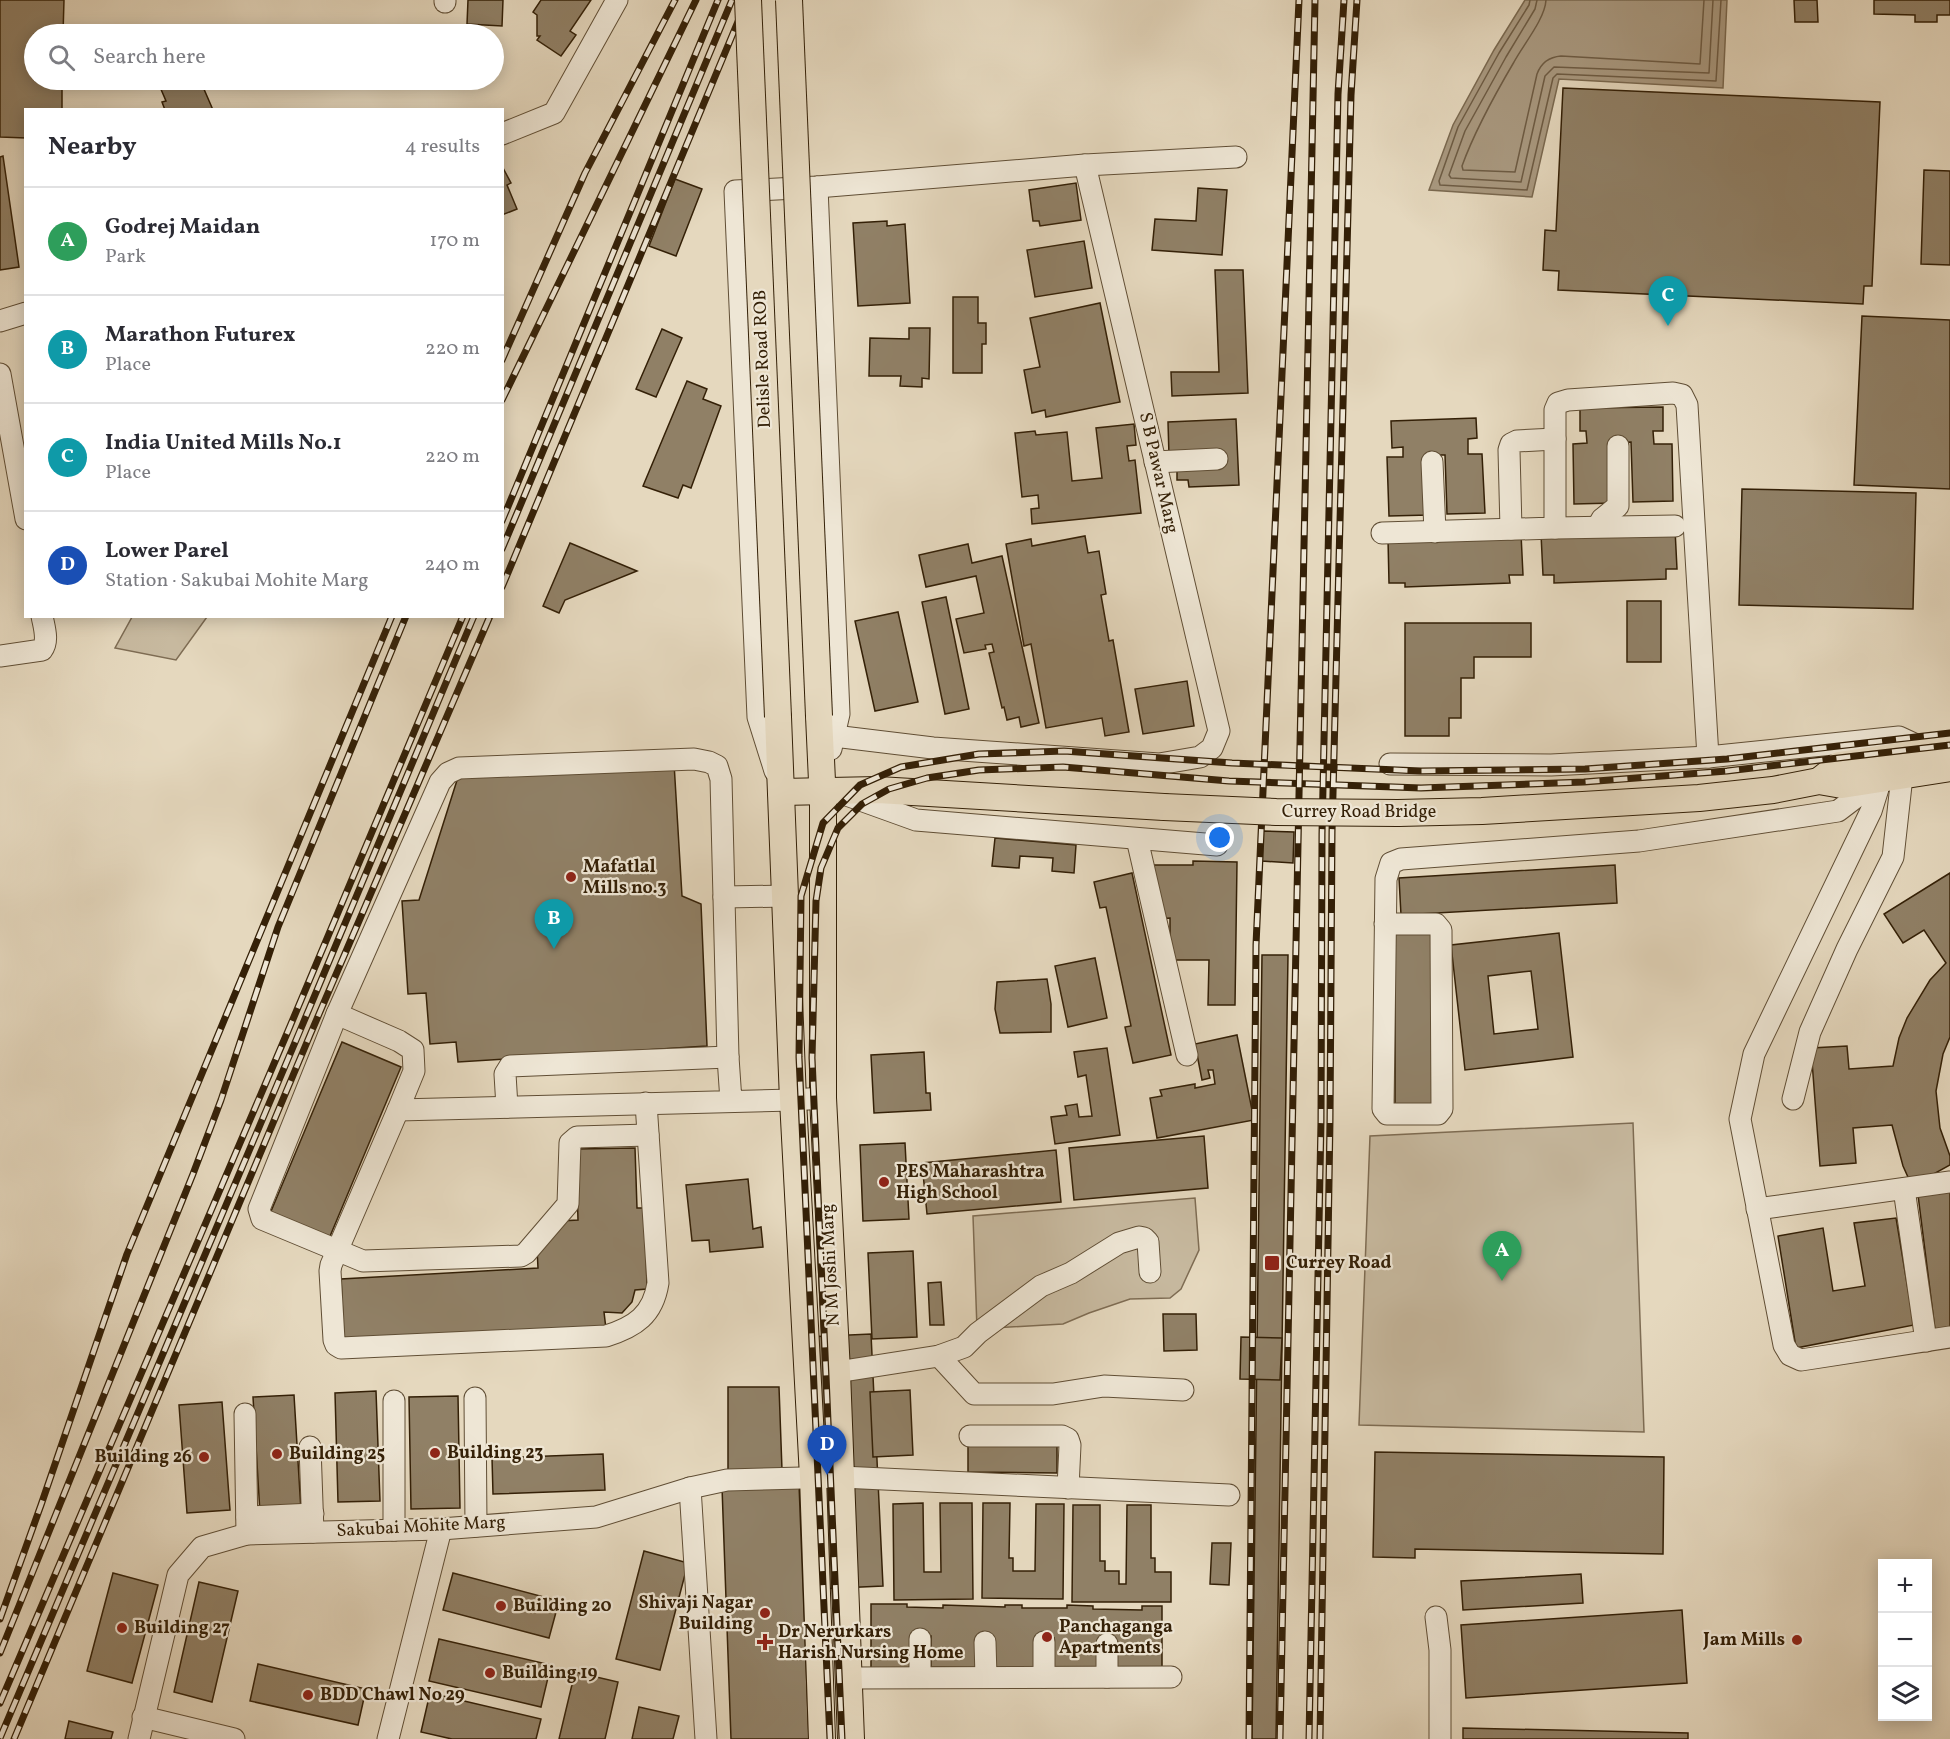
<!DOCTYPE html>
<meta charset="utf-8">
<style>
:root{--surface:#fff;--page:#f7f7f7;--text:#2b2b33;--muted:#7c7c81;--line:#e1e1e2;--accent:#d93025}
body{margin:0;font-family:Vollkorn,serif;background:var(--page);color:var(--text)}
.controls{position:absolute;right:18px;bottom:18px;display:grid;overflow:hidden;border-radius:0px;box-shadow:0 3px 15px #0003}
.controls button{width:54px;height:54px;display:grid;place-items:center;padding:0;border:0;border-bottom:2px solid var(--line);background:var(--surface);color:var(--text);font:30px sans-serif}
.you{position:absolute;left:1220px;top:838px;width:21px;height:21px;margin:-15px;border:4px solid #fff;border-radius:50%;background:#1a73e8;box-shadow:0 0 0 9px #1a73e833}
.badge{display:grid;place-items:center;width:39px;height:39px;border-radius:50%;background:var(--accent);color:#fff;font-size:20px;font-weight:700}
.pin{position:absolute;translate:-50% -50px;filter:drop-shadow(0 2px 3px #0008)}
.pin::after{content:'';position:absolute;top:32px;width:21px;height:18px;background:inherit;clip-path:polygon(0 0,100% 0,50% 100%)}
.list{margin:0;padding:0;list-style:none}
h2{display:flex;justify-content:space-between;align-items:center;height:78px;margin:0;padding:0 24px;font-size:26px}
h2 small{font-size:20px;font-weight:400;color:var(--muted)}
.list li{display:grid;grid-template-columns:39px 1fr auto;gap:18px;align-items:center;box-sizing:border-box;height:108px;padding:0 24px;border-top:2px solid var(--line)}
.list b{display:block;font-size:22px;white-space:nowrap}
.list p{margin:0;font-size:20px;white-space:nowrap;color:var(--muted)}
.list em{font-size:20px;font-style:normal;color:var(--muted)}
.icon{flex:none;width:33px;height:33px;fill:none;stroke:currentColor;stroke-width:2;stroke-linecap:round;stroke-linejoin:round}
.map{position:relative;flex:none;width:1950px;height:1739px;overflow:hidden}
.search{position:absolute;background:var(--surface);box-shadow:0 3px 15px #0003;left:24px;top:24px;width:480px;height:66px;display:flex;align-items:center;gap:15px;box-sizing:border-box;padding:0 21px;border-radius:33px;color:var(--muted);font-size:22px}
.panel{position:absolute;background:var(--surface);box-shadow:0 3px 15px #0003;left:24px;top:108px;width:480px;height:510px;border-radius:0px}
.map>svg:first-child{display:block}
</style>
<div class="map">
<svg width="1950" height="1739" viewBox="0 0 1950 1739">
<rect width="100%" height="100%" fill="#e5d8be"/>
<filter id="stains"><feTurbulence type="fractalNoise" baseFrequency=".00333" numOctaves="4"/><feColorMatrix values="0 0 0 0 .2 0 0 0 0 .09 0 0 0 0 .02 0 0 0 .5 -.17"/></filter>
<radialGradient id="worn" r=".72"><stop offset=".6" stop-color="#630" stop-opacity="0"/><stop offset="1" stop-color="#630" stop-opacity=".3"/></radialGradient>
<g fill="#c7b99f" stroke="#7e6c53" stroke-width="1.5">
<polygon points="132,617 132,616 207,617 176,660 115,648"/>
<polygon points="1633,1123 1644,1432 1359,1425 1370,1136"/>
<polygon points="1195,1198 1199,1250 1181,1289 1170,1298 1130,1299 1089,1313 1063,1324 977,1329 973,1216"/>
</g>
<polygon fill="#a99980" stroke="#7a6950" stroke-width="1.5" points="1525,0 1727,0 1723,88 1559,79 1532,197 1429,190 1453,125 1494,50"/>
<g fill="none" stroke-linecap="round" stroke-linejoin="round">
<g stroke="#6e5c44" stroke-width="1.5">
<polyline points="1530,0 1529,5 1499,53 1458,127 1439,181 1440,185 1527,190 1553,78 1557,74 1716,81 1721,0"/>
<polyline points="1537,0 1535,9 1506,57 1465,131 1449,175 1451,178 1521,182 1545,76 1554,67 1709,73 1713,0"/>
<path d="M1546 0C1545 19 1523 45 1514 62 1494 96 1475 130 1462 166L1463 170 1515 172 1537 74C1541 63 1549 57 1561 56L1700 64 1704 0"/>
</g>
</g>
<g fill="#908066" stroke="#342007" stroke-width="1.5" fill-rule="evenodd">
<polygon points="0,0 64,0 63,34 34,34 34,80 62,80 62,110 26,110 26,138 0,137"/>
<polygon points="468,0 503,0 502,26 467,24"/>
<polygon points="541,0 591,0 570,31 576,35 561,56 537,40 540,36 537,36 537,15 533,12"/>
<polygon points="1794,0 1817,0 1818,22 1795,22"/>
<polygon points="1874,0 1950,0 1950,15 1937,15 1937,22 1915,22 1915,15 1874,14"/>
<polygon points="157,80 200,80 213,110 165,110 162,102 166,101"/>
<polygon points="1563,88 1880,102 1872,286 1864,286 1863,304 1558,290 1559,271 1543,270 1545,230 1556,231"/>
<polygon points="3,156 19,267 0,270 0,157"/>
<polygon points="502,166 511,183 507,185 517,209 502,215"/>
<polygon points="1924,170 1950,171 1950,265 1921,264"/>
<polygon points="675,179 702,189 676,256 649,246"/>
<polygon points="1076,183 1081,220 1040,226 1039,221 1033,221 1029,190"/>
<polygon points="1198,188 1227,190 1222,255 1152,250 1155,219 1196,221"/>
<polygon points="887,221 887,226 905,224 910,303 858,306 853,223"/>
<polygon points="1084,241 1092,288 1035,297 1027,250"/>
<polygon points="1215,270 1243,270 1248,393 1172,396 1171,372 1219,372"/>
<polygon points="953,297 978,297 978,323 986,323 986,344 982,344 982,373 953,373"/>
<polygon points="1100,303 1120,402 1046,417 1045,410 1032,413 1024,370 1040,367 1030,318"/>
<polygon points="1862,316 1950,320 1950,489 1854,485"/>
<polygon points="909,328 930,328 929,379 922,378 922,387 900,386 901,376 869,376 870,338 909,339"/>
<polygon points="662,329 682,338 656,397 636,389"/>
<polygon points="687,381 707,389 703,399 721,406 691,488 683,485 678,498 643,486"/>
<polygon points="1663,407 1663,431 1653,431 1654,444 1672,444 1673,501 1633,502 1631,442 1613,443 1614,503 1574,504 1573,444 1587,443 1586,431 1580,431 1580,408"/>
<polygon points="1476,418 1477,438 1468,439 1468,454 1482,454 1485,513 1447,514 1445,455 1426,455 1429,515 1389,516 1387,457 1403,457 1403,447 1392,448 1391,421"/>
<polygon points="1236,419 1239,485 1189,487 1188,480 1177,480 1177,470 1169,456 1168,422"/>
<polygon points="1134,424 1136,445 1127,446 1129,461 1135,460 1141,513 1032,524 1031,509 1039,508 1038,495 1022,497 1015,433 1035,431 1036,435 1067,432 1072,481 1102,478 1096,428"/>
<polygon points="1742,489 1916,493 1913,609 1739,605"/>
<polygon points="1675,529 1677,569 1666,569 1666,579 1554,583 1554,575 1543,575 1541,534"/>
<polygon points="1521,534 1523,575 1509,575 1510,583 1405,587 1405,583 1389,583 1388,539"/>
<polygon points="1085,536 1088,553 1099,551 1106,594 1101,595 1109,641 1113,640 1129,732 1105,736 1102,718 1046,728 1031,644 1024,646 1006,544 1031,539 1032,546"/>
<polygon points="570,543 637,571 565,600 559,613 543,606"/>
<polygon points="968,544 972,563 1002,556 1039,723 1021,727 1019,717 1007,720 1004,707 1002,708 989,653 994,652 992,644 985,645 986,649 964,653 956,619 984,613 976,576 926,587 919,555"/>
<polygon points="946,597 969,709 945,714 922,602"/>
<rect x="1627" y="601" width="34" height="61"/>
<polygon points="898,612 918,702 875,711 855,621"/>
<polygon points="1405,623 1531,623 1531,657 1474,657 1474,678 1461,678 1461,718 1449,718 1449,736 1405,736"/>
<polygon points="1187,681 1194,726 1143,734 1135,689"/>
<polygon points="674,763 682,896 701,904 707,1046 458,1062 456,1042 430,1044 426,993 408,994 402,901 419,900 459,774"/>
<polygon points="1263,831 1294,832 1293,863 1262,861"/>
<polygon points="995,838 1076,845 1074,873 1052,871 1053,858 1020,856 1019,868 992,866"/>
<polygon points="1193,861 1237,862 1235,1005 1208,1005 1209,960 1170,960 1170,918 1156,919 1152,865 1193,865"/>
<polygon points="1615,865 1617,903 1401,915 1399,878"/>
<polygon points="1132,873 1171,1055 1133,1063 1125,1027 1131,1026 1106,907 1100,908 1094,882"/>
<polygon points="1950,873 1950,1037 1943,1054 1936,1091 1940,1128 1950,1156 1950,1165 1912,1186 1903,1166 1892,1125 1853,1128 1856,1163 1820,1166 1811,1048 1847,1046 1849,1069 1893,1066 1899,1038 1907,1018 1930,980 1946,963 1924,930 1903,943 1884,914"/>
<polygon points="1395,930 1437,930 1438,1109 1395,1109"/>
<path d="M1559 933 1573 1057 1465 1070 1451 945ZM1531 971 1538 1029 1494 1034 1488 976Z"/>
<polygon points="1262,955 1288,955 1276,1739 1252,1739"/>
<polygon points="1095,958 1107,1018 1068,1027 1055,966"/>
<polygon points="1047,979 1051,1004 1051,1032 1000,1033 995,1009 997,982"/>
<polygon points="1237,1035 1254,1120 1157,1138 1150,1098 1162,1096 1160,1090 1195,1084 1195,1088 1215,1084 1213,1070 1208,1070 1210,1078 1202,1080 1195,1044"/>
<polygon points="342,1042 401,1067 328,1241 269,1216"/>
<polygon points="1107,1048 1120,1135 1055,1144 1051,1117 1067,1115 1065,1106 1077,1104 1079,1117 1092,1116 1086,1075 1078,1077 1074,1052"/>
<polygon points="924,1052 926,1093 930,1093 931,1110 874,1113 871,1055"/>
<polygon points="1204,1136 1208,1188 1074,1200 1069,1148"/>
<polygon points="905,1143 909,1219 863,1221 860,1145"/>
<polygon points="635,1148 637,1208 645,1208 647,1289 635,1290 632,1302 622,1313 604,1312 606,1329 344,1340 341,1279 538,1268 537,1248 560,1221 578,1220 576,1149"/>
<polygon points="1056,1150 1061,1202 927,1214 922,1163"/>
<polygon points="748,1179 753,1229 761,1227 763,1247 710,1252 709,1240 692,1241 686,1185"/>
<polygon points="1950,1191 1950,1328 1935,1330 1918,1195"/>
<polygon points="1896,1218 1914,1325 1796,1348 1778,1236 1823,1228 1833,1291 1865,1286 1854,1223"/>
<polygon points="913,1251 917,1337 872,1339 868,1253"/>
<polygon points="941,1282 944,1325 930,1325 928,1283"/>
<polygon points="1163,1314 1196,1314 1197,1350 1164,1351"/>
<polygon points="871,1334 883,1586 818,1589 806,1337"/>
<polygon points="1241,1337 1282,1338 1280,1380 1240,1379"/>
<polygon points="728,1387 779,1387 782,1470 728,1474"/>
<polygon points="910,1390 913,1455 873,1457 870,1392"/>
<polygon points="376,1391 380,1501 338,1502 335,1393"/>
<polygon points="294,1395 301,1511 260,1513 253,1397"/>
<polygon points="458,1396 460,1508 411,1509 409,1397"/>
<polygon points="222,1402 230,1510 187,1513 179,1405"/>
<polygon points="968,1442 1057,1442 1057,1473 968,1472"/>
<polygon points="1375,1452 1664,1457 1663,1554 1415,1549 1415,1558 1373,1557"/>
<polygon points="603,1454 605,1490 493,1494 492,1458"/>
<polygon points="799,1484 809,1739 731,1739 722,1487"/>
<polygon points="923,1503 924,1572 941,1572 940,1503 972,1503 973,1599 894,1600 893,1504"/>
<polygon points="983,1503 1010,1503 1009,1558 1013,1558 1013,1571 1035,1571 1036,1504 1064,1504 1063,1599 982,1598"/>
<polygon points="1073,1505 1100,1505 1100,1561 1105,1561 1105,1571 1119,1571 1119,1584 1126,1584 1127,1505 1151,1505 1151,1558 1155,1558 1155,1572 1171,1572 1171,1602 1072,1602"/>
<polygon points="1212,1543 1231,1543 1229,1585 1210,1584"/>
<polygon points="644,1551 688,1563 660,1670 616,1659"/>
<polygon points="113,1573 158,1585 132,1683 87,1671"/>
<polygon points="453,1573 559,1601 549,1638 443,1610"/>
<polygon points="1581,1574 1583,1603 1463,1610 1461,1581"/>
<polygon points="199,1582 238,1591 212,1702 174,1692"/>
<polygon points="871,1604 907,1604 907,1607 943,1608 943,1605 1005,1607 1005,1605 1022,1605 1022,1608 1067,1608 1067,1605 1093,1606 1093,1609 1142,1610 1142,1606 1162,1606 1162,1671 1053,1669 1054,1638 1038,1638 1038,1669 931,1667 931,1636 910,1636 910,1669 871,1669"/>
<polygon points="1682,1610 1687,1683 1466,1698 1461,1625"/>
<polygon points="439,1639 551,1665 541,1707 429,1681"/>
<polygon points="258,1664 366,1689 358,1725 250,1701"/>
<polygon points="575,1672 618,1682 605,1739 559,1739"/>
<polygon points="430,1693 541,1719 536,1739 452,1739 421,1732"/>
<polygon points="639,1707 679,1716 673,1739 632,1739"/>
<polygon points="69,1721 113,1732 111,1739 65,1739"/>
<polygon points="1463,1728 1688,1733 1688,1739 1463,1739"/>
</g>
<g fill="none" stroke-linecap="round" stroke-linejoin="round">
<defs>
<g id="minor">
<polyline points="445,2 445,0"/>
<polyline points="502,134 554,113 617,0"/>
<polyline points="1085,165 1236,157"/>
<polyline points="817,187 839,714 831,749"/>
<polyline points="0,321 26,313"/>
<polyline points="0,374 26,519"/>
<polyline points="1155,462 1217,459"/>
<polyline points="1432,462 1435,532"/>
<polyline points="1598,526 1602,519 1618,506 1618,446"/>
<polyline points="1555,528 1675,526"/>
<polyline points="1511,529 1509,450 1511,444 1517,441 1555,439"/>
<polyline points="1382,533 1555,528 1555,410 1558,403 1568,400 1673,393 1682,395 1687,405 1708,757"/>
<path d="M0 656 42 650C49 641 44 627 42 616"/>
<polyline points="1390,764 1551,765 1708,757 1899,737 1929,751"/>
<polyline points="775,771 758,717 735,191 817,187 1085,165 1219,731 1212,748 1200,757 1159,764 933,748 834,736"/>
<polyline points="1881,779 1871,811 1754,1054 1740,1119 1784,1345 1790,1355 1801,1360 1950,1337"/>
<polyline points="841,793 916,820 1217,845"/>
<polyline points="1137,839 1187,1055"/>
<polyline points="724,897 785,896"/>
<polyline points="1385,924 1436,924 1441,930 1442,1109 1438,1114 1387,1114 1383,1109 1386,879 1391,863 1401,859 1639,841 1838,811 1880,779"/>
<polyline points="337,1014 259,1209 262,1219 363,1261 521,1256 526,1253 568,1204 570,1143 577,1137 648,1135"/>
<polyline points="1793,1099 1810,1032 1847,949 1893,857 1902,776"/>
<polyline points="731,1101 728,1057 721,779 717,766 709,762 694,759 459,768 448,773 440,782 337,1014 399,1041 413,1050 414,1071 398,1110 793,1100 823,1098"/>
<polyline points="507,1107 505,1074 510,1066 728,1057"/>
<path d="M398 1110 331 1265 330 1271 334 1340 336 1345 341 1348 606 1336C635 1327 653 1315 658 1283L646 1103"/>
<polyline points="1904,1189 1926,1341"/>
<polyline points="1757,1209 1950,1182"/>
<polyline points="939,1356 974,1394 1053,1394 1104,1386 1183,1390"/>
<polyline points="837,1372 939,1356 964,1347 978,1333 1041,1286 1071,1273 1119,1243 1139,1237 1144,1238 1148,1242 1150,1272"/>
<polyline points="475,1398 476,1526"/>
<polyline points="394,1401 394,1530"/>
<polyline points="245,1414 247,1534"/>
<polyline points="970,1436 1062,1436 1068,1439 1070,1445 1068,1488"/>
<polyline points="310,1447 313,1532"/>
<polyline points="690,1488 706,1739"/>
<polyline points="247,1517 313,1514"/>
<polyline points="1436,1617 1440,1650 1440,1739"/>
<polyline points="985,1642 986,1677"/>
<polyline points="1044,1642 1044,1677"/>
<polyline points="1107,1644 1107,1677"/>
<polyline points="920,1677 920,1639"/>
<polyline points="849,1678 1171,1677"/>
<polyline points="143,1717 234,1739"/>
<polyline points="139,1739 178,1575 202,1547 247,1534 441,1529 596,1517 690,1488 727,1480 841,1477 1229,1495"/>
<polyline points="388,1739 441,1529"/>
</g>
<g id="major">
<polyline points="819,716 823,803 823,1098 837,1372 851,1739"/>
<polyline points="778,717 793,1100 813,1477 822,1739"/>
<polyline points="1819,781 1839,765 1950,748"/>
<polyline points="781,792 878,790 1164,807"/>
<polyline points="1398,813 1482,811 1699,798 1773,790 1819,781 1842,785 1950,768"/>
</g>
</defs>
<use href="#minor" stroke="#604e35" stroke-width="23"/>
<use href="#major" stroke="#342007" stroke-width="28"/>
<use href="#minor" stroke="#eee6d5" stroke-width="21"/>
<use href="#major" stroke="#e5d8be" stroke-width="26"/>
<defs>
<g id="rail">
<polyline points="502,360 585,173 675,0"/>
<polyline points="502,400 696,0"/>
<polyline points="502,521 718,0"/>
<polyline points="502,549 732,0"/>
<polyline points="502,587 747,0"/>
<polyline points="0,1619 41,1505 127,1254 392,616"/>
<polyline points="0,1653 193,1174 221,1100 278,927 406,616"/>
<polyline points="0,1703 288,1031 463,616"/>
<polyline points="0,1738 299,1033 474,616"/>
<polyline points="14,1739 310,1035 490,616"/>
<polyline points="830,1739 799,1057 801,896 823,823 860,785 901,767 979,754 1064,751 1232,763 1421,771 1585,769 1727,759 1950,733"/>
<polyline points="842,1739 812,1058 816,901 821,868 838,828 862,804 889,789 927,778 979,770 1063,767 1229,781 1421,788 1584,782 1727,771 1950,745"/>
<polyline points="1249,1739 1256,945 1299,0"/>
<polyline points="1280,1739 1315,0"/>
<polyline points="1309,1739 1321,1121 1322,834 1338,94 1344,0"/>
<polyline points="1320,1739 1330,1120 1332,832 1351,95 1357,0"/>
</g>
</defs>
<use href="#rail" stroke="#342007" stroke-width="7"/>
<use href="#rail" stroke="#eee6d5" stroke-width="4.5" stroke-dasharray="14" stroke-linecap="butt"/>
<defs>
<g id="major-bridge">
<polyline points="748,0 778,717"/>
<polyline points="789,0 819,716"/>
<polyline points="1164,807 1276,812 1398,813"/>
</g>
</defs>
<use href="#major-bridge" stroke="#342007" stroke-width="28" stroke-linecap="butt"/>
<use href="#major-bridge" stroke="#e5d8be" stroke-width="26"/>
</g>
<g fill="#8f2418" stroke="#eee6d5" stroke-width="2">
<circle cx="571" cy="877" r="6"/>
<circle cx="884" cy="1182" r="6"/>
<rect x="1264" y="1255" width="16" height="16" rx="3"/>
<circle cx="435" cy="1453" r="6"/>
<circle cx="277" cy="1454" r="6"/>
<circle cx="204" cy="1457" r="6"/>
<circle cx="501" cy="1606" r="6"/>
<circle cx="765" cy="1613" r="6"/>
<circle cx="122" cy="1628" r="6"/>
<circle cx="1047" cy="1637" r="6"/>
<circle cx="1797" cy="1640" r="6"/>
<path d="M762 1633h6v6h6v6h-6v6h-6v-6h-6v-6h6z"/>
<circle cx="490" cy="1673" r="6"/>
<circle cx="308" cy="1695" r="6"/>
</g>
<g text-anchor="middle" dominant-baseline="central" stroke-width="4.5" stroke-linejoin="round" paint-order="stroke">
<g font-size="18" fill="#342007" stroke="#eee6d5">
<text transform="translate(763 359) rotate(-92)">Delisle Road ROB</text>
<text transform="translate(1158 473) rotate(77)">S B Pawar Marg</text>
<text x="1359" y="812">Currey Road Bridge</text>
<text transform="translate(831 1265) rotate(-93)">N M Joshi Marg</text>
<text transform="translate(421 1527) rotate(-3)">Sakubai Mohite Marg</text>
</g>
<g font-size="18" font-weight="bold" fill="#342007" stroke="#eee6d5" text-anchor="start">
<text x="583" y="867">Mafatlal<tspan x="583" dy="21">Mills no.3</tspan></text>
<text x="896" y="1172">PES Maharashtra<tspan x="896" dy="21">High School</tspan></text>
<text x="1286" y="1263">Currey Road</text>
<text x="447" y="1453">Building 23</text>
<text x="289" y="1454">Building 25</text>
<text x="192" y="1457" text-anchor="end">Building 26</text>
<text x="753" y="1603" text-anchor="end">Shivaji Nagar<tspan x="753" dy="21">Building</tspan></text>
<text x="513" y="1606">Building 20</text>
<text x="1059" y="1627">Panchaganga<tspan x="1059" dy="21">Apartments</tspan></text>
<text x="134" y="1628">Building 27</text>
<text x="778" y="1632">Dr Nerurkars<tspan x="778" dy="21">Harish Nursing Home</tspan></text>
<text x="1785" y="1640" text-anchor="end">Jam Mills</text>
<text x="502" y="1673">Building 19</text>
<text x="320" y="1695">BDD Chawl No 29</text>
</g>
</g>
<rect width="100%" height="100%" filter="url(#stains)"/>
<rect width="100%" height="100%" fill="url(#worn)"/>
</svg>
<div class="controls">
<button>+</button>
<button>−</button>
<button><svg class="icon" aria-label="layers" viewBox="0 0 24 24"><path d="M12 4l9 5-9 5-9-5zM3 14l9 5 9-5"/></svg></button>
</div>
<div class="you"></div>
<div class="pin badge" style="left:1502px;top:1281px;background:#2e9e5b">A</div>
<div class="pin badge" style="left:554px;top:949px;background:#0f9aa8">B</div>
<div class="pin badge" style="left:1668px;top:326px;background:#0f9aa8">C</div>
<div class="pin badge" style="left:827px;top:1475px;background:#1a4fb4">D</div>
<div class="search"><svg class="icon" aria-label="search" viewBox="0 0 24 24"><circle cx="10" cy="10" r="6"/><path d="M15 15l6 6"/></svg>Search here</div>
<section class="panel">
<h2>Nearby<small>4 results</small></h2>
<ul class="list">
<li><span class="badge" style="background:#2e9e5b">A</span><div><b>Godrej Maidan</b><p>Park</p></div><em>170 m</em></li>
<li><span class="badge" style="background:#0f9aa8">B</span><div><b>Marathon Futurex</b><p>Place</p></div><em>220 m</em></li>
<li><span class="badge" style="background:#0f9aa8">C</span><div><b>India United Mills No.1</b><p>Place</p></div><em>220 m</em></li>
<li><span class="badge" style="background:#1a4fb4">D</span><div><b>Lower Parel</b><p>Station · Sakubai Mohite Marg</p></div><em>240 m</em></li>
</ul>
</section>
</div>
